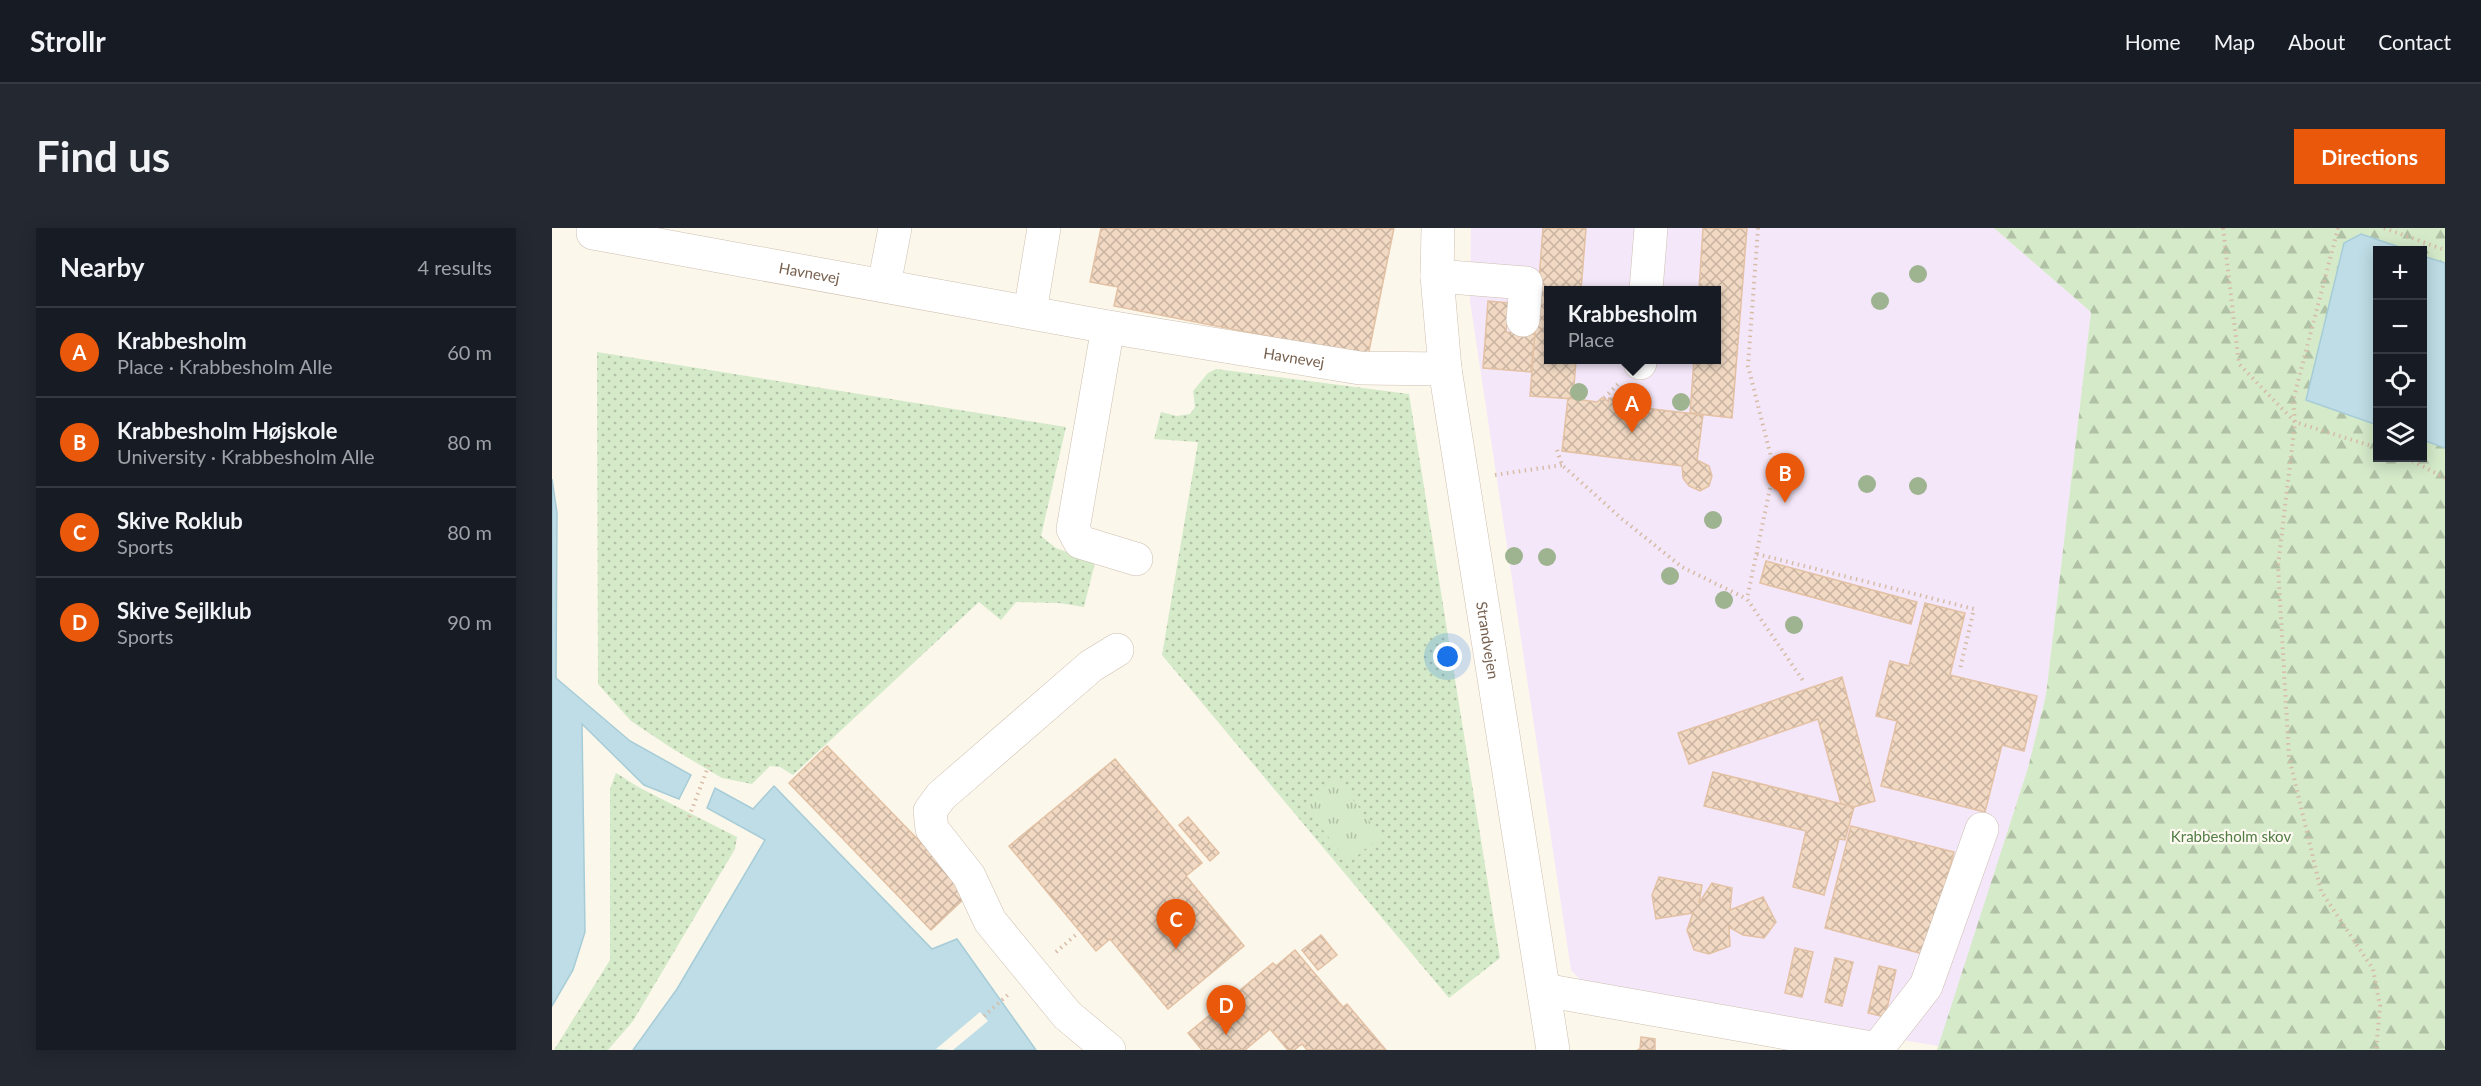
<!DOCTYPE html>
<meta charset="utf-8">
<style>
:root{--surface:#171b24;--page:#242831;--text:#f1f3f6;--muted:#9ea1a6;--line:#363941;--accent:#ea580c}
body{margin:0;font-family:Lato,sans-serif;background:var(--page);color:var(--text)}
.controls{position:absolute;right:18px;top:18px;display:grid;overflow:hidden;border-radius:0px;box-shadow:0 3px 15px #0003}
.controls button{width:54px;height:54px;display:grid;place-items:center;padding:0;border:0;border-bottom:2px solid var(--line);background:var(--surface);color:var(--text);font:30px sans-serif}
.you{position:absolute;left:896px;top:429px;width:21px;height:21px;margin:-15px;border:4px solid #fff;border-radius:50%;background:#1a73e8;box-shadow:0 0 0 9px #1a73e833}
.badge{display:grid;place-items:center;width:39px;height:39px;border-radius:50%;background:var(--accent);color:#fff;font-size:20px;font-weight:700}
.pin{position:absolute;translate:-50% -50px;filter:drop-shadow(0 2px 3px #0008)}
.pin::after{content:'';position:absolute;top:32px;width:21px;height:18px;background:inherit;clip-path:polygon(0 0,100% 0,50% 100%)}
.popup{position:absolute;left:992px;top:58px;width:177px;height:78px;box-sizing:border-box;display:grid;place-content:center;border-radius:0px;background:var(--surface);filter:drop-shadow(0 2px 4px #0005);font-size:20px;white-space:nowrap;color:var(--muted)}
.popup b{font-size:22px;color:var(--text)}
.popup::after{content:'';position:absolute;left:50%;top:100%;margin-left:-12px;border:12px solid transparent;border-top-color:var(--surface)}
.list{margin:0;padding:0;list-style:none}
h2{display:flex;justify-content:space-between;align-items:center;height:78px;margin:0;padding:0 24px;font-size:26px}
h2 small{font-size:20px;font-weight:400;color:var(--muted)}
.list li{display:grid;grid-template-columns:39px 1fr auto;gap:18px;align-items:center;box-sizing:border-box;height:90px;padding:0 24px;border-top:2px solid var(--line)}
.list b{display:block;font-size:22px;white-space:nowrap}
.list p{margin:0;font-size:20px;white-space:nowrap;color:var(--muted)}
.list em{font-size:20px;font-style:normal;color:var(--muted)}
.icon{flex:none;width:33px;height:33px;fill:none;stroke:currentColor;stroke-width:2;stroke-linecap:round;stroke-linejoin:round}
.map{position:relative;flex:none;width:1893px;height:822px;overflow:hidden;border-radius:0px}
header{display:flex;align-items:center;gap:36px;box-sizing:border-box;height:84px;padding:0 30px;background:var(--surface);border-bottom:2px solid var(--line)}
header strong{font-size:28px}
nav{display:flex;gap:33px;margin-inline-start:auto;font-size:21px}
.intro{display:flex;align-items:center;justify-content:space-between;box-sizing:border-box;height:144px;padding:0 36px}
h1{margin:0;font-size:42px}
.button{padding:15px 27px;border-radius:0px;background:var(--accent);color:#fff;font-size:21px;font-weight:700}
main{display:flex;gap:36px;padding:0 36px}
aside{flex:1;background:var(--surface);border-radius:0px;box-shadow:0 3px 15px #0003}
.map>svg:first-child{display:block}
</style>
<header>
<strong>Strollr</strong>
<nav><a>Home</a><a>Map</a><a>About</a><a>Contact</a></nav>
</header>
<div class="intro"><h1>Find us</h1><a class="button">Directions</a></div>
<main>
<aside>
<h2>Nearby<small>4 results</small></h2>
<ul class="list">
<li><span class="badge">A</span><div><b>Krabbesholm</b><p>Place · Krabbesholm Alle</p></div><em>60 m</em></li>
<li><span class="badge">B</span><div><b>Krabbesholm Højskole</b><p>University · Krabbesholm Alle</p></div><em>80 m</em></li>
<li><span class="badge">C</span><div><b>Skive Roklub</b><p>Sports</p></div><em>80 m</em></li>
<li><span class="badge">D</span><div><b>Skive Sejlklub</b><p>Sports</p></div><em>90 m</em></li>
</ul>
</aside>
<div class="map">
<svg width="1893" height="822" viewBox="0 0 1893 822">
<defs>
<pattern id="grass-dots" width="8" height="8" patternUnits="userSpaceOnUse" patternTransform="scale(1.5)"><rect width="8" height="8" fill="#d4eac9"/><path d="M2 2h.1M6 6h.1" fill="none" stroke="#b1c1a5" stroke-width="1.8" stroke-linecap="round"/></pattern>
<pattern id="forest-firs" width="22" height="20" patternUnits="userSpaceOnUse" patternTransform="scale(1.5)"><rect width="22" height="20" fill="#d4eac9"/><path d="M5 1l3.5 6h-7zM16 11l3.5 6h-7z" fill="#b1c1a5"/></pattern>
<pattern id="park-tufts" width="24" height="20" patternUnits="userSpaceOnUse" patternTransform="scale(1.5)"><rect width="24" height="20" fill="#d4eac9"/><path d="M3 7l-1-3M5 7V3M7 7l1-3M15 17l-1-3M17 17v-4M19 17l1-3" fill="none" stroke="#b1c1a5"/></pattern>
<pattern id="building-cross-hatch" width="8" height="8" patternUnits="userSpaceOnUse" patternTransform="scale(1.5)"><rect width="8" height="8" fill="#f1d9c3"/><path d="M0 0l8 8M0 8l8-8" fill="none" stroke="#c8b3a1"/></pattern>
</defs>
<rect width="100%" height="100%" fill="#fcf7eb"/>
<path fill="#f4e7f9" fill-rule="evenodd" d="M919 0H1442L1539 84 1494 467 1476 540 1387 818 1036 760 1019 742 918 73ZM996 62H1164V132H996Z"/>
<g fill="url(#grass-dots)">
<polygon points="45,124 514,199 489,308 504,320 543,335 532,379 507,375 464,374 449,392 427,374 241,547 228,539 218,538 200,556 170,550 121,521 79,493 46,456"/>
<polygon points="664,141 857,166 948,730 897,770 610,427 646,214 602,211 609,184 625,188 638,186 643,179 641,163 656,145"/>
<polygon points="64,545 88,560 185,609 183,621 81,793 56,822 2,822 58,732 58,561"/>
</g>
<polygon fill="url(#forest-firs)" points="1442,0 1893,0 1893,35 1871,28 1870,22 1856,22 1809,6 1754,172 1825,197 1826,230 1870,230 1871,212 1893,220 1893,822 1385,822 1476,540 1494,467 1539,84"/>
<polygon fill="url(#park-tufts)" points="784,550 829,608 797,635 751,577"/>
<g fill="#bfdde6" stroke="#a6ccd7" stroke-width="1.5">
<polygon points="1809,6 1856,22 1826,22 1825,197 1754,172 1792,15"/>
<polygon points="1871,28 1893,35 1893,220 1871,212"/>
<polygon points="0,251 5,285 4,450 78,513 139,547 127,571 92,557 30,496 33,704 21,742 0,778"/>
<polygon points="222,558 380,721 405,711 484,822 81,822 125,761 213,612 155,580 163,560 201,581"/>
</g>
<polygon fill="#fcf7eb" points="428,784 436,793 401,822 384,821"/>
<g fill="url(#building-cross-hatch)" stroke="#e3c1a4" stroke-width="1.5">
<polygon points="549,0 842,0 816,128 562,78 566,59 538,54"/>
<polygon points="991,0 1034,0 1029,62 996,62 996,132 1024,132 1021,171 978,168"/>
<polygon points="1151,0 1195,0 1180,190 1138,185 1142,132 1164,132 1164,62 1147,62"/>
<polygon points="936,73 957,75 954,104 983,106 979,144 931,140"/>
<polygon points="1016,170 1045,174 1050,170 1056,173 1057,170 1076,172 1075,178 1151,187 1145,232 1157,238 1160,248 1157,258 1148,263 1137,258 1131,250 1130,238 1010,223"/>
<polygon points="1214,333 1365,374 1359,396 1208,355"/>
<polygon points="1373,375 1413,385 1398,447 1485,468 1472,523 1450,517 1433,584 1329,558 1345,493 1324,488 1338,433 1357,438"/>
<polygon points="1290,449 1323,573 1302,579 1289,576 1266,491 1137,536 1126,505"/>
<polygon points="275,518 418,665 379,702 237,555"/>
<polygon points="563,531 650,635 634,648 692,718 616,781 558,711 544,723 457,618"/>
<polygon points="1161,544 1302,579 1293,612 1287,611 1272,667 1241,659 1254,603 1152,578"/>
<polygon points="636,589 667,625 658,633 627,597"/>
<polygon points="1299,598 1402,624 1375,727 1273,700"/>
<polygon points="1107,649 1150,657 1147,675 1160,655 1180,660 1178,682 1211,669 1224,694 1212,710 1191,707 1177,699 1178,718 1157,726 1142,722 1135,702 1141,685 1104,691 1100,667"/>
<polygon points="769,707 785,727 766,742 750,722"/>
<polygon points="1243,720 1261,724 1250,769 1233,765"/>
<polygon points="743,722 791,779 795,776 834,822 755,822 750,816 742,822 736,822 718,801 693,822 650,822 636,805 721,735 724,738"/>
<polygon points="1283,730 1301,734 1290,778 1273,774"/>
<polygon points="1327,738 1344,742 1333,789 1316,785"/>
<polygon points="1089,809 1103,811 1103,822 1085,822 1088,821"/>
</g>
<g fill="none" stroke-linecap="round" stroke-linejoin="round">
<defs>
<g id="minor">
<path id="s1" d="M41 0V5L556 99 808 140 893 141"/>
<path id="s2" d="M886 0 885 48 893 141 1001 822"/>
<polyline points="885,48 974,55 971,92"/>
<polyline points="332,57 343,0"/>
<polyline points="1094,62 1099,0"/>
<polyline points="478,84 492,0"/>
<polyline points="556,99 521,301 528,314 584,331"/>
<polyline points="1088,135 1088,132"/>
<polyline points="992,762 1325,821 1374,758 1430,601"/>
<polyline points="557,822 515,787 438,693 417,648 380,601 378,583 389,568 539,438 565,422"/>
</g>
</defs>
<use href="#minor" stroke="#cebfb0" stroke-width="34"/>
<g stroke="#d6bca6" stroke-width="4" stroke-dasharray="1.5 4.5" stroke-linecap="butt">
<polyline points="1206,0 1196,138 1222,241 1195,371 1252,454"/>
<polyline points="1671,0 1687,136 1743,194 1726,338 1737,529 1769,663 1821,741 1828,778 1824,822"/>
<polyline points="1786,0 1741,173 1743,194 1826,220"/>
<polyline points="1832,0 1893,22"/>
<polyline points="1052,170 1066,156"/>
<polyline points="1005,222 1010,237 1070,291 1130,339 1195,371"/>
<polyline points="1855,230 1893,250"/>
<polyline points="943,247 1010,237"/>
<polyline points="1205,326 1422,381 1408,441"/>
<polyline points="137,589 158,534"/>
<polyline points="504,724 526,705"/>
<polyline points="432,788 458,765"/>
</g>
<use href="#minor" stroke="#fff" stroke-width="33"/>
</g>
<g fill="#9eb390">
<circle cx="1366" cy="46" r="9"/>
<circle cx="1328" cy="73" r="9"/>
<circle cx="1027" cy="164" r="9"/>
<circle cx="1129" cy="174" r="9"/>
<circle cx="1315" cy="256" r="9"/>
<circle cx="1366" cy="258" r="9"/>
<circle cx="1161" cy="292" r="9"/>
<circle cx="962" cy="328" r="9"/>
<circle cx="995" cy="329" r="9"/>
<circle cx="1118" cy="348" r="9"/>
<circle cx="1172" cy="372" r="9"/>
<circle cx="1242" cy="397" r="9"/>
</g>
<g text-anchor="middle" dominant-baseline="central" stroke-width="4.5" stroke-linejoin="round" paint-order="stroke">
<g font-size="15" fill="#77604e" stroke="#fefaf1">
<text stroke="none"><textPath href="#s1" startOffset="225">Havnevej</textPath></text>
<text stroke="none"><textPath href="#s1" startOffset="717">Havnevej</textPath></text>
<text stroke="none"><textPath href="#s2" startOffset="416">Strandvejen</textPath></text>
</g>
<g font-size="15" fill="#527c46" stroke="#fefaf1">
<text x="1679" y="608">Krabbesholm skov</text>
</g>
</g>
</svg>
<div class="controls">
<button>+</button>
<button>−</button>
<button><svg class="icon" aria-label="locate" viewBox="0 0 24 24"><circle cx="12" cy="12" r="6"/><path d="M12 2v4M12 18v4M2 12h4M18 12h4"/></svg></button>
<button><svg class="icon" aria-label="layers" viewBox="0 0 24 24"><path d="M12 4l9 5-9 5-9-5zM3 14l9 5 9-5"/></svg></button>
</div>
<div class="you"></div>
<div class="pin badge" style="left:1080px;top:205px">A</div>
<div class="popup"><b>Krabbesholm</b>Place</div>
<div class="pin badge" style="left:1233px;top:275px">B</div>
<div class="pin badge" style="left:624px;top:721px">C</div>
<div class="pin badge" style="left:674px;top:807px">D</div>
</div>
</main>
